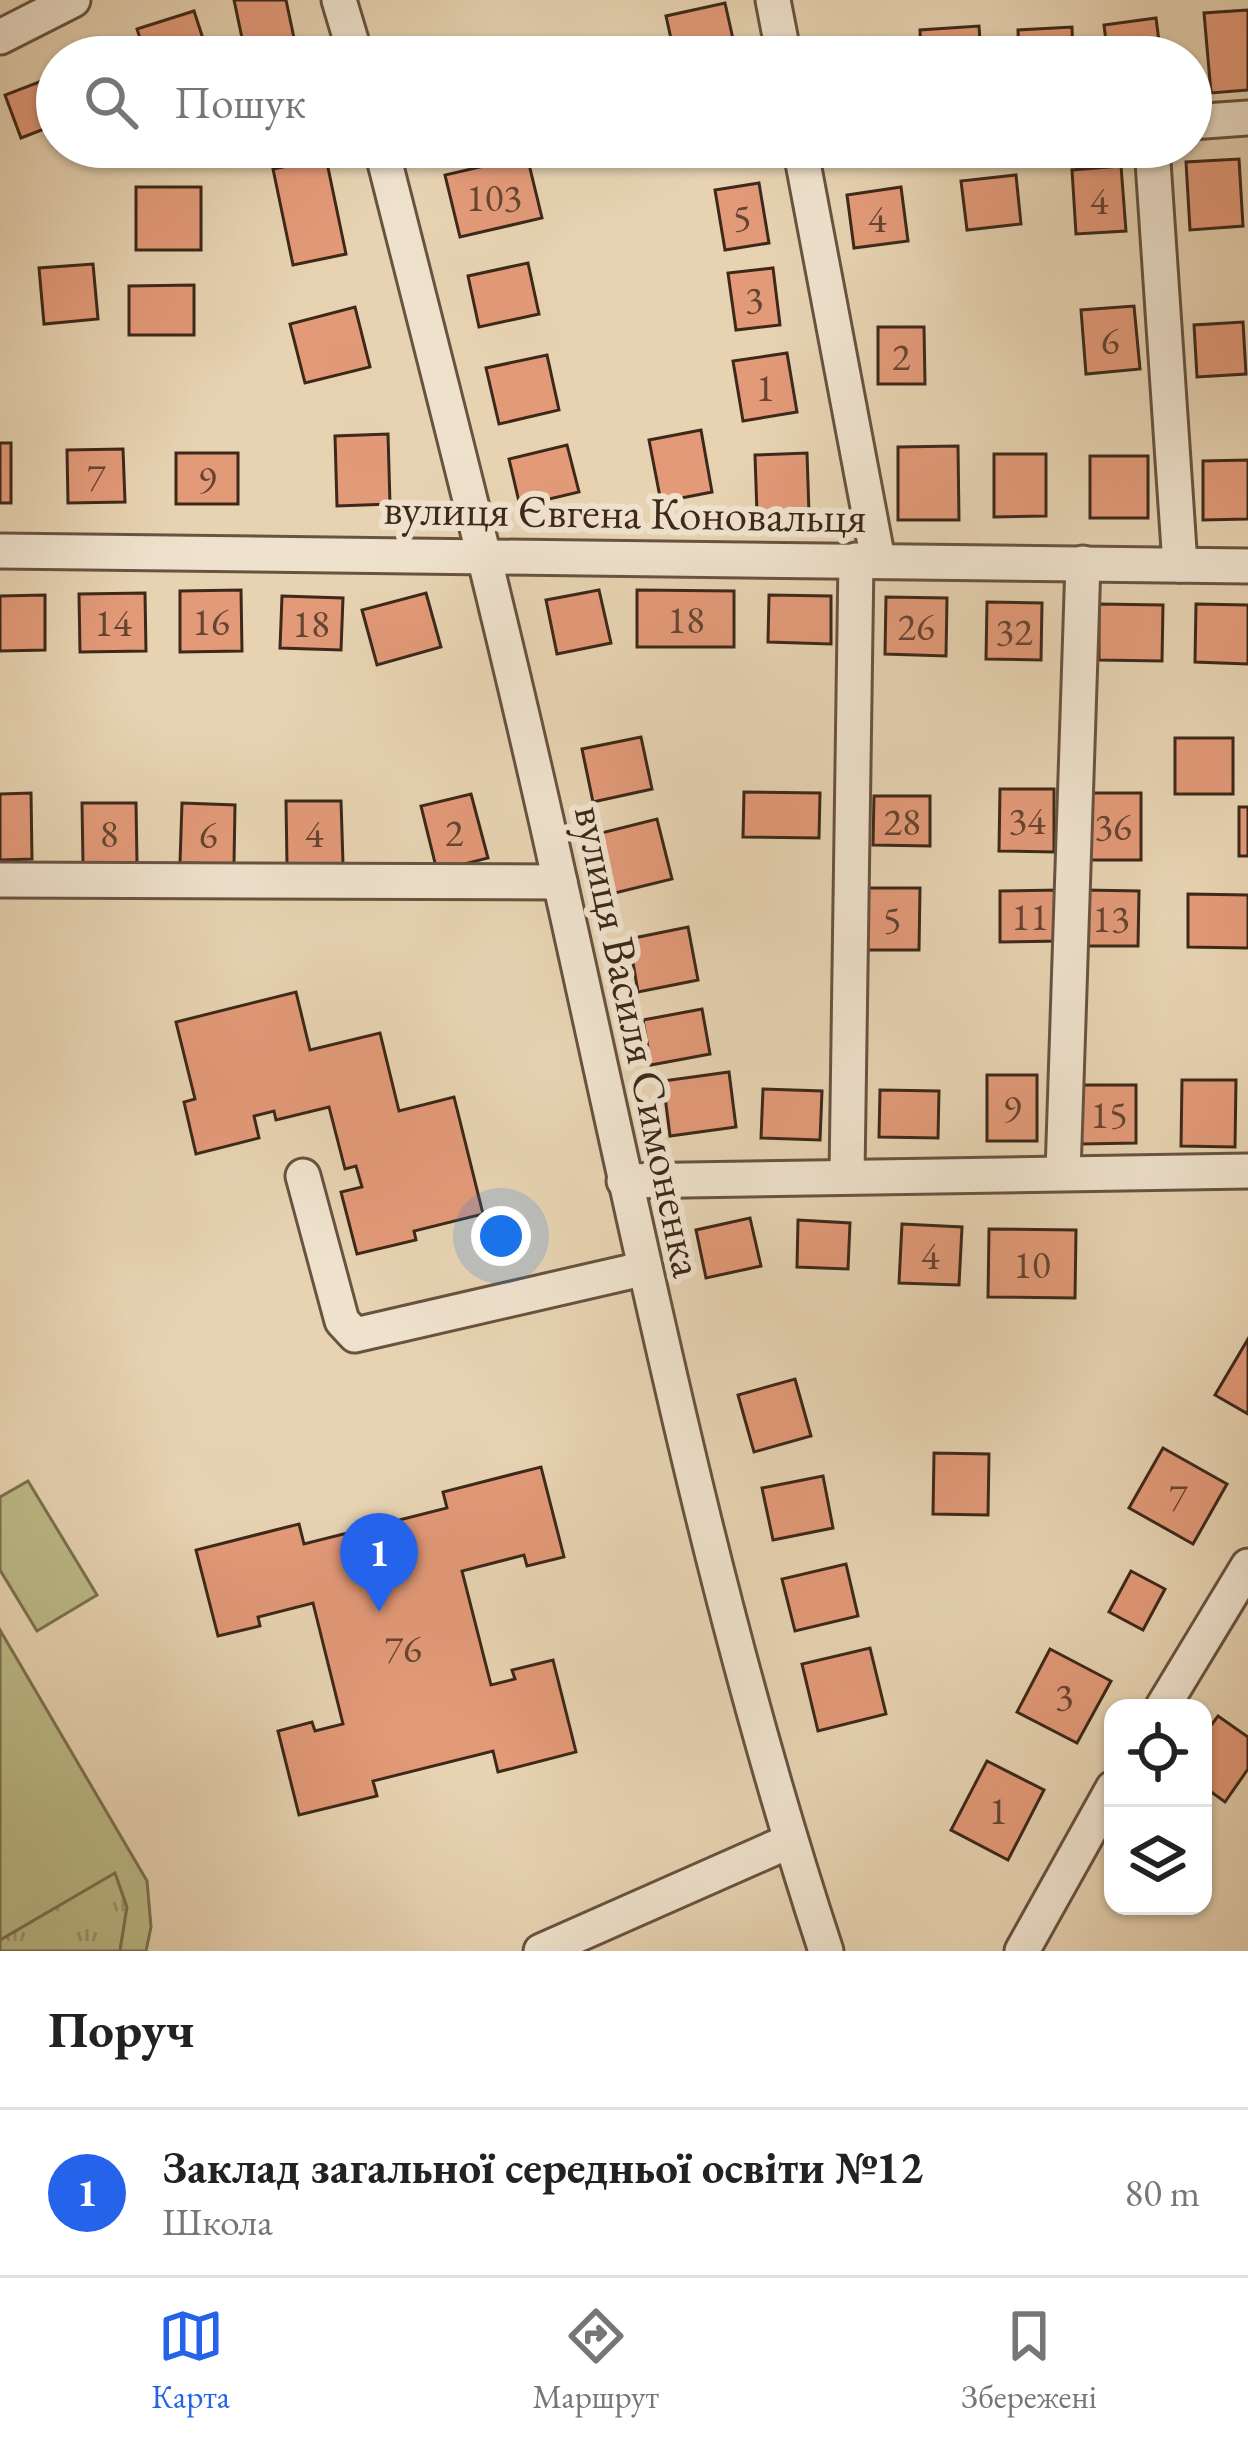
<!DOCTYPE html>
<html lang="uk">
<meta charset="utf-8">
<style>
:root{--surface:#fff;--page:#f2f2f2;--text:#222;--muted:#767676;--line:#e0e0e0;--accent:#2563eb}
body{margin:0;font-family:"EB Garamond",serif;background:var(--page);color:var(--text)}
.controls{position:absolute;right:36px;bottom:36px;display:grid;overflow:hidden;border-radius:24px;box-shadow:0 3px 9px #0004}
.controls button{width:108px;height:108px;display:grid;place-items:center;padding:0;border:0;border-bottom:3px solid var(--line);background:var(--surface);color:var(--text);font:60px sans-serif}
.you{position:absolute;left:501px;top:1236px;width:42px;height:42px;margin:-30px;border:9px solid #fff;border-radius:50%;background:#1a73e8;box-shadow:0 0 0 18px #1a73e833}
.badge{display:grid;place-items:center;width:78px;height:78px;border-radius:50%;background:var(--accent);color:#fff;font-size:39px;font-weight:700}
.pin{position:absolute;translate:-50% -99px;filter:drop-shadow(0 3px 6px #0008)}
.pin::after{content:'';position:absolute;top:63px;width:42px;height:36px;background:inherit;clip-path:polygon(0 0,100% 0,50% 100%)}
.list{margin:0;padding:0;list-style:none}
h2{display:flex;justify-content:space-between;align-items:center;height:156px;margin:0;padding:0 48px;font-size:51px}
h2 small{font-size:39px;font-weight:400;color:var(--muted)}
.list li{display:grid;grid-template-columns:78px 1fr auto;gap:36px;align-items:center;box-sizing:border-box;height:168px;padding:0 48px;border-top:3px solid var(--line)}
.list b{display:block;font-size:45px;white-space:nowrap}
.list p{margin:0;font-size:39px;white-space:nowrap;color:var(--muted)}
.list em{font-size:39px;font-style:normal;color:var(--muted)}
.icon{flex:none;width:66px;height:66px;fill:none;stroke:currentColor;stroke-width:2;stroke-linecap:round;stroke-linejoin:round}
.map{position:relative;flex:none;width:1248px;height:1951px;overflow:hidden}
.search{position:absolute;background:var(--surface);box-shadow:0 3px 9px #0004;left:36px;right:36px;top:36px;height:132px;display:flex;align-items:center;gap:30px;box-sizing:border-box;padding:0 42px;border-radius:66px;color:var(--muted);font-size:45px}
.sheet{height:324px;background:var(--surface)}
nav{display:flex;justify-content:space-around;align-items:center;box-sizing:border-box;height:168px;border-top:3px solid var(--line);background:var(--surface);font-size:33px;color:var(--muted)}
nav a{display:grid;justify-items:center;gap:6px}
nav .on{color:var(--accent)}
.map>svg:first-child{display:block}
</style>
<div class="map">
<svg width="1248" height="1951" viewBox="0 0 1248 1951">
<defs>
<pattern id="grass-tufts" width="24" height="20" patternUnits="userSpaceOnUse" patternTransform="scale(3)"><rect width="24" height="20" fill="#bcbb88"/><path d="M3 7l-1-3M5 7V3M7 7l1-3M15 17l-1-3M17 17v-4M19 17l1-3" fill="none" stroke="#9a986e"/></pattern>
</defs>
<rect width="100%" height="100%" fill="#e7d3b2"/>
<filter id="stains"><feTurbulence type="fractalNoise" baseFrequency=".00167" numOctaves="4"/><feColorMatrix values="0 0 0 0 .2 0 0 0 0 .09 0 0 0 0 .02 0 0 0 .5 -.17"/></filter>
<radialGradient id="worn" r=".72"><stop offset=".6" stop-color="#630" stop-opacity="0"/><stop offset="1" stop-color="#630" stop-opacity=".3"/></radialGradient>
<polygon fill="url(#grass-tufts)" stroke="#7c7251" stroke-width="3" points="115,1872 127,1907 120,1951 0,1951 0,1940"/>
<g fill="#bcbb88" stroke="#7c7251" stroke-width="3">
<polygon points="28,1481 97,1595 37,1631 0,1570 0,1497"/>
<polygon points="0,1630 147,1881 151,1927 146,1951 120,1951 127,1907 115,1873 0,1940"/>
</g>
<g fill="#e39a79" stroke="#3d281a" stroke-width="3">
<polygon points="234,0 286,0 298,57 246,57"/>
<polygon points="725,3 737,57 675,57 666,16"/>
<polygon points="1248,10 1248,90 1211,93 1204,13"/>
<polygon points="194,11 209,57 146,57 137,29"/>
<polygon points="1156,18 1161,57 1108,57 1104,25"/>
<polygon points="979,26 981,57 921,57 920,30"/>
<polygon points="1072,27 1073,57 1019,57 1018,30"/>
<polygon points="879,41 880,57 828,57 828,43"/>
<polygon points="55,76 57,124 21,138 5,95"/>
<polygon points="527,156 542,218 460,237 445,175"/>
<polygon points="326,158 346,254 293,265 273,169"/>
<polygon points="1239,159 1243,226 1190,230 1186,162"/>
<polygon points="1121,166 1126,231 1076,234 1072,170"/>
<polygon points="1016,175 1021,224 967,230 961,181"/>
<polygon points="759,183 769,243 725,250 715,190"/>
<rect x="136" y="187" width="65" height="63"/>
<polygon points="901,187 908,241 854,248 847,195"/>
<polygon points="528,263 539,314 479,327 468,276"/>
<polygon points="93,264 98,319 44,324 39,268"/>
<polygon points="773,268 780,325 736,330 728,273"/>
<polygon points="194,285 194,335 129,335 129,286"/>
<polygon points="1134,306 1140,369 1086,374 1081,310"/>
<polygon points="355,307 370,367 305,383 290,324"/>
<polygon points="1243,322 1246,374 1197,377 1194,325"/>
<polygon points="878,327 924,327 925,384 878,384"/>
<polygon points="787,353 797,412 743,421 733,361"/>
<polygon points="547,355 559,410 499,424 486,368"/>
<polygon points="701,430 712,492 661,502 649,440"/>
<polygon points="388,434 390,504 337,506 335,436"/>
<rect x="0" y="443" width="11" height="60"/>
<polygon points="567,445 579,492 520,506 509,459"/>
<polygon points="958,446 959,520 898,520 898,447"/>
<polygon points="123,449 125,502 68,503 67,450"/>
<rect x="176" y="453" width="62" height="51"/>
<polygon points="807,453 809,513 757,514 755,455"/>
<polygon points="994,454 1046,454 1046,516 994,517"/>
<rect x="1090" y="456" width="58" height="62"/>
<polygon points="1248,460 1248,519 1203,520 1203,461"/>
<polygon points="241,590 242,651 180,652 180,591"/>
<polygon points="599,590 611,643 557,654 546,600"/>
<polygon points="637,590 734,591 734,647 637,647"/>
<polygon points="145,593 146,651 80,652 79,594"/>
<polygon points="426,593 441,647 377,665 362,610"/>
<polygon points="45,595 45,650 0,651 0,596"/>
<polygon points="769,595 831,596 831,644 768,642"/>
<polygon points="282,596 343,598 341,650 280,648"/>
<polygon points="886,597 947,598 946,656 885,654"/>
<polygon points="987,602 1042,603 1041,660 986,659"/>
<polygon points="1099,604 1163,605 1162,661 1099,660"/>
<polygon points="1196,604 1248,605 1248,664 1195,662"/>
<polygon points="641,737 652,789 593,802 582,749"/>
<rect x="1175" y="738" width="58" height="56"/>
<polygon points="1000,789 1054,789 1054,852 999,851"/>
<polygon points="744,792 820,793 819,838 743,837"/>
<polygon points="31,793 32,859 0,860 0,794"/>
<rect x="1085" y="793" width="56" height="67"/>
<polygon points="471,794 488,858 437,871 421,806"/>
<polygon points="874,796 930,796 930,846 873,845"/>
<polygon points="286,801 341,801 343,864 287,865"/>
<polygon points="82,803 136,803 137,863 83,864"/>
<polygon points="182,803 235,805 234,864 180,863"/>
<rect x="1239" y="807" width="9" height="49"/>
<polygon points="657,819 672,879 615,893 601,833"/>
<polygon points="866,888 920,888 919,950 865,950"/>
<polygon points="1060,890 1061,941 1000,942 1000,891"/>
<polygon points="1084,890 1139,891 1138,946 1083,946"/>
<polygon points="1188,894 1248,895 1248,948 1188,947"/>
<polygon points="688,927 698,980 638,992 629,939"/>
<polygon points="296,992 310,1050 380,1033 399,1111 454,1097 483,1214 414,1231 416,1240 357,1254 341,1192 362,1187 356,1166 345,1169 329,1107 276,1120 274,1111 254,1116 259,1138 196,1154 184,1102 195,1099 176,1022"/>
<polygon points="702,1009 710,1054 651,1065 643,1020"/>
<polygon points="729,1072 736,1127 670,1136 663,1081"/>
<rect x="987" y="1075" width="50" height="66"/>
<polygon points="1182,1080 1236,1080 1235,1147 1181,1146"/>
<polygon points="1081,1085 1136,1085 1136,1143 1081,1144"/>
<polygon points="763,1089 822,1091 820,1140 761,1138"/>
<polygon points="880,1090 939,1091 938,1138 879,1137"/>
<polygon points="750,1218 761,1266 706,1278 696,1230"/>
<polygon points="798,1220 850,1223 848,1269 797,1267"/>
<polygon points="902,1224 962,1227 959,1285 899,1283"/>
<polygon points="989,1229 1076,1230 1075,1298 988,1297"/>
<polygon points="1248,1339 1248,1414 1215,1395"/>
<polygon points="795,1379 811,1436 754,1452 738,1395"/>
<polygon points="1163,1448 1227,1484 1193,1544 1129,1508"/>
<polygon points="934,1453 989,1454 988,1515 933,1514"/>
<polygon points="541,1467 564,1557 527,1566 524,1555 462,1571 491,1685 515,1679 512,1670 553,1660 576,1752 498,1772 493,1751 373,1781 377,1796 299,1815 278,1731 312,1722 315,1731 343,1724 313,1603 258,1617 260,1626 218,1636 196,1550 299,1524 304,1544 447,1508 443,1492"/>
<polygon points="823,1476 833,1528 773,1540 762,1488"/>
<polygon points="846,1564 858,1616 795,1631 782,1579"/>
<polygon points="1131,1571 1165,1589 1143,1630 1109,1612"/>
<polygon points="870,1648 886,1714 818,1731 802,1664"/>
<polygon points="1050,1649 1111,1681 1077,1743 1017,1712"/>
<polygon points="1218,1716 1248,1737 1248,1769 1225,1802 1203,1786 1203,1736"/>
<polygon points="987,1761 1044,1790 1008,1860 951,1830"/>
</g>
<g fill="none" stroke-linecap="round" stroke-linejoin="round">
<defs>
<g id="minor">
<polyline points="339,0 356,57"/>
<polyline points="773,0 784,57"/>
<polyline points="0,37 73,0"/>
<polyline points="1191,122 1248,118"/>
<path d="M381 147C443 391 506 636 560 882 640 1240 711 1602 826 1951"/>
<polyline points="800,147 878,560"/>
<polyline points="1152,147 1180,565"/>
<polyline points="0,551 1248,566"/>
<polyline points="0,880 560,882"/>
<polyline points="1063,1173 1083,563"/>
<polyline points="847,1175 856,560"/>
<polyline points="303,1176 342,1321 355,1335 642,1269"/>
<polyline points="624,1181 1248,1171"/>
<polyline points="1162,1708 1248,1566"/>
<polyline points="541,1951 790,1841"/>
<polyline points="1022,1951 1113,1788"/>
</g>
</defs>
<use href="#minor" stroke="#685340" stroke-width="39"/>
<use href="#minor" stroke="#efe2cd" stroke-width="33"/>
</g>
<g text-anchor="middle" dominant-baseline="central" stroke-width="12" stroke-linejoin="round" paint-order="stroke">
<g font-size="39" fill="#664432">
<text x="494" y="197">103</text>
<text x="1099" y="200">4</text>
<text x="742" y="217">5</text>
<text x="877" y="218">4</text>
<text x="754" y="299">3</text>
<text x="1110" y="340">6</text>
<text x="901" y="356">2</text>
<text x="765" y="387">1</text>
<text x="96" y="476">7</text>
<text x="207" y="479">9</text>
<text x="686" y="619">18</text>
<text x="211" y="621">16</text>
<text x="113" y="622">14</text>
<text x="311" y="623">18</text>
<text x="916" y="626">26</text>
<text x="1014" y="631">32</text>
<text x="1027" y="820">34</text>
<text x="902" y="821">28</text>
<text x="1113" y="826">36</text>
<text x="454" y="832">2</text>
<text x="109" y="833">8</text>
<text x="314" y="833">4</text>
<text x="208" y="834">6</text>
<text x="1030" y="916">11</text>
<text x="1111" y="918">13</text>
<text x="892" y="919">5</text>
<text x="1012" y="1108">9</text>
<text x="1109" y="1114">15</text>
<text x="930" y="1255">4</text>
<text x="1032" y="1264">10</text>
<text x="1178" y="1496">7</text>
<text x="403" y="1648">76</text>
<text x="1064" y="1696">3</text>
<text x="998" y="1810">1</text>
</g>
<g font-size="45" fill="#3d281a" stroke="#efe2cd">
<text transform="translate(625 512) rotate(1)">вулиця Євгена Коновальця</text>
<text transform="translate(640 1041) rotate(78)">вулиця Василя Симоненка</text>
</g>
</g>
<rect width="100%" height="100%" filter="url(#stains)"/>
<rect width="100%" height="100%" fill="url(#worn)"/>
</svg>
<div class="controls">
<button><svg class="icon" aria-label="locate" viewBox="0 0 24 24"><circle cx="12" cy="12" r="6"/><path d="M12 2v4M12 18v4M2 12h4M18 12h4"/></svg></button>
<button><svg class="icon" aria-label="layers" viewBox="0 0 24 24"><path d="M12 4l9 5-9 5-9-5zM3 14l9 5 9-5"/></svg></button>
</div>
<div class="you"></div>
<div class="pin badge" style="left:379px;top:1612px">1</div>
<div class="search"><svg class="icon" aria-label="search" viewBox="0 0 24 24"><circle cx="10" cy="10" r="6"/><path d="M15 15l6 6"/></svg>Пошук</div>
</div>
<section class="sheet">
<h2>Поруч<small></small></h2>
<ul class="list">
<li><span class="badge">1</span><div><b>Заклад загальної середньої освіти №12</b><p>Школа</p></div><em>80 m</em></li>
</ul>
</section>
<nav>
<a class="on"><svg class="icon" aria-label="map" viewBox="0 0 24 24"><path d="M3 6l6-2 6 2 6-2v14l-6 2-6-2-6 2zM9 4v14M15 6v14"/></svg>Карта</a>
<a><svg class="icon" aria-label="directions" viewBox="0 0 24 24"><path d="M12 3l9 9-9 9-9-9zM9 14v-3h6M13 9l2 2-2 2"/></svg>Маршрут</a>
<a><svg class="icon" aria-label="saved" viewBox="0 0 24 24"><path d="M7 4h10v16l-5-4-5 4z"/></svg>Збережені</a>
</nav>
